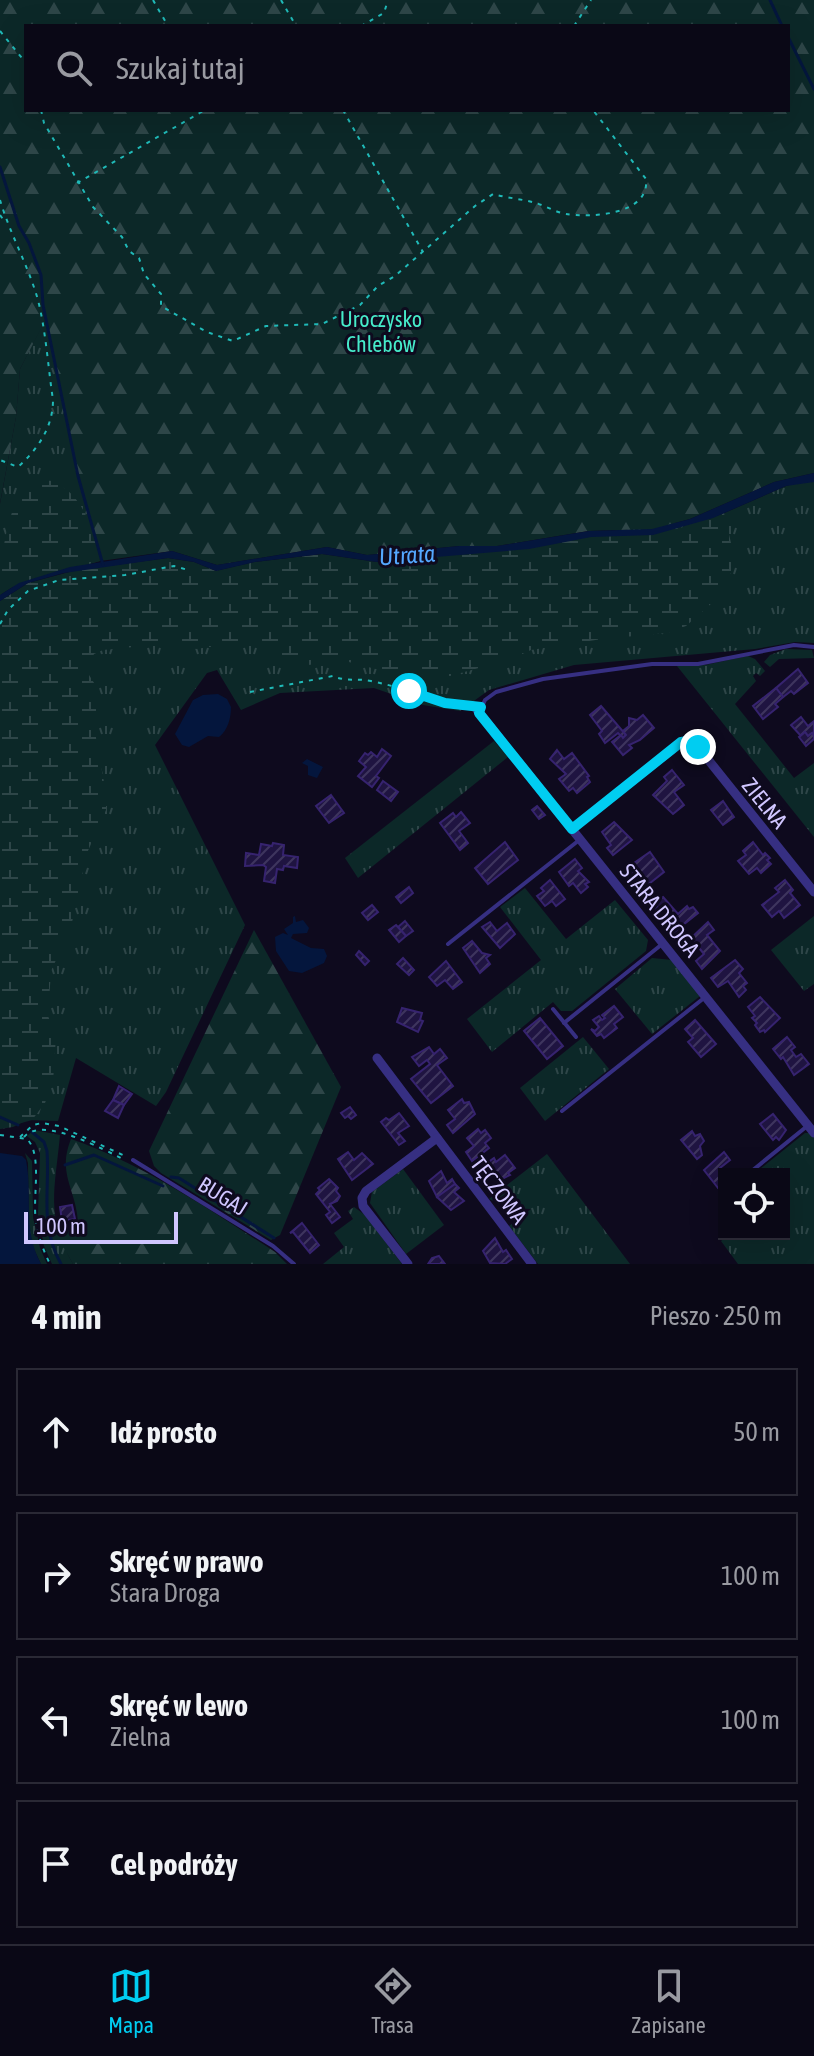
<!DOCTYPE html>
<html lang="pl">
<meta charset="utf-8">
<style>
:root{--surface:#0a0816;--page:#181623;--text:#f1f3f6;--muted:#999aa1;--line:#2a2935;--accent:#00cdf1}
body{margin:0;font-family:"Asap Condensed",sans-serif;background:var(--page);color:var(--text)}
.controls{position:absolute;right:24px;bottom:24px;display:grid;overflow:hidden;border-radius:0px;box-shadow:0 8px 32px #0002}
.controls button{width:72px;height:72px;display:grid;place-items:center;padding:0;border:0;border-bottom:2px solid var(--line);background:var(--surface);color:var(--text);font:40px sans-serif}
.scale{position:absolute;left:24px;bottom:20px;width:154px;box-sizing:border-box;padding-left:8px;border:4px solid #d0c6ff;border-top:0;font-size:22px;line-height:28px;white-space:nowrap;color:#d0c6ff;-webkit-text-stroke:6px #0e0a1e;paint-order:stroke}
.stop{position:absolute;width:24px;height:24px;margin:-18px;border:6px solid #00cdf1;border-radius:50%;background:#fff}
.stop.end{background:#00cdf1;border-color:#fff;box-shadow:0 2px 8px #0008}
.list{margin:0;padding:0;list-style:none}
h2{display:flex;justify-content:space-between;align-items:center;height:104px;margin:0;padding:0 32px;font-size:34px}
h2 small{font-size:26px;font-weight:400;color:var(--muted)}
.list li{display:grid;grid-template-columns:52px 1fr auto;gap:24px;align-items:center;box-sizing:border-box;height:128px;margin:0 16px 16px;padding:0 16px;border:2px solid var(--line);border-radius:0px}
.list b{display:block;font-size:30px;white-space:nowrap}
.list p{margin:0;font-size:26px;white-space:nowrap;color:var(--muted)}
.list em{font-size:26px;font-style:normal;color:var(--muted)}
.icon{flex:none;width:44px;height:44px;fill:none;stroke:currentColor;stroke-width:2;stroke-linecap:round;stroke-linejoin:round}
.map{position:relative;flex:none;width:814px;height:1264px;overflow:hidden}
.search{position:absolute;background:var(--surface);box-shadow:0 8px 32px #0002;left:24px;right:24px;top:24px;height:88px;display:flex;align-items:center;gap:20px;box-sizing:border-box;padding:0 28px;border-radius:0px;color:var(--muted);font-size:30px}
.sheet{height:680px;background:var(--surface)}
nav{display:flex;justify-content:space-around;align-items:center;box-sizing:border-box;height:112px;border-top:2px solid var(--line);background:var(--surface);font-size:22px;color:var(--muted)}
nav a{display:grid;justify-items:center;gap:4px}
nav .on{color:var(--accent)}
.map>svg:first-child{display:block}
</style>
<div class="map">
<svg width="814" height="1264" viewBox="0 0 814 1264">
<defs>
<pattern id="grass-tufts" width="24" height="20" patternUnits="userSpaceOnUse" patternTransform="scale(2)"><rect width="24" height="20" fill="#0c2828"/><path d="M3 7l-1-3M5 7V3M7 7l1-3M15 17l-1-3M17 17v-4M19 17l1-3" fill="none" stroke="#2e4648"/></pattern>
<pattern id="forest-firs" width="22" height="20" patternUnits="userSpaceOnUse" patternTransform="scale(2)"><rect width="22" height="20" fill="#0c2828"/><path d="M5 1l3.5 6h-7zM16 11l3.5 6h-7z" fill="#2e4648"/></pattern>
<pattern id="wetland-marsh" width="20" height="14" patternUnits="userSpaceOnUse" patternTransform="scale(2)"><rect width="20" height="14" fill="#0c2828"/><path d="M1 5h8M5 5V1M11 12h8M15 12V8" fill="none" stroke="#2e4648"/></pattern>
<pattern id="building-hatch" width="6" height="6" patternUnits="userSpaceOnUse" patternTransform="scale(2)"><rect width="6" height="6" fill="#1f1441"/><path d="M-1 1l2-2M0 6l6-6M5 7l2-2" fill="none" stroke="#3e355e"/></pattern>
</defs>
<rect width="100%" height="100%" fill="#0e0a1e"/>
<g fill="url(#grass-tufts)">
<polygon points="45,320 79,480 100,561 9,588 0,595 0,504 16,417 20,369"/>
<polygon points="807,481 814,482 814,643 795,642 755,649 574,665 489,690 460,711 423,705 374,688 280,693 241,710 217,670 207,673 155,745 245,925 166,1092 156,1106 76,1058 58,1121 27,1120 13,1127 0,1129 0,601 217,571 255,562 377,562 713,518 786,486"/>
<polygon points="786,649 812,650 814,658 779,659 770,667 764,662 770,655"/>
<polygon points="748,656 755,659 765,671 760,676 756,673 753,676 756,681 735,704 794,778 814,763 814,837 677,666 705,665"/>
<polygon points="494,741 508,757 358,878 345,858"/>
<polygon points="525,888 566,939 615,900 648,940 646,951 572,1011 561,1011 553,1002 492,1052 467,1019 541,960 500,907"/>
<polygon points="814,916 814,984 804,991 771,950"/>
<polygon points="652,958 672,960 700,996 652,1034 615,989"/>
<polygon points="583,1037 609,1069 545,1121 520,1088"/>
<path d="M34 1130 60 1135C55 1189 45 1215 73 1264H52L44 1246 38 1215 40 1153 35 1142 27 1136Z"/>
<polygon points="805,1133 810,1133 814,1138 814,1264 738,1264 721,1241 730,1234 784,1234 784,1174 755,1173"/>
<polygon points="25,1153 32,1161 33,1217 40,1248 47,1264 41,1264 33,1247 29,1229 28,1163"/>
<polygon points="547,1154 630,1264 538,1264 509,1226 531,1209 511,1208 489,1199"/>
<polygon points="403,1169 444,1225 406,1254 370,1203 372,1192"/>
<polygon points="354,1207 365,1215 402,1264 323,1264 344,1247 334,1233 353,1219 348,1211"/>
</g>
<g fill="url(#forest-firs)" fill-rule="evenodd">
<path d="M0 0H814V473L774 482 690 519 652 529 588 531 497 546H459L367 555 327 547 217 565 172 551 100 561 79 480 45 321 20 369 16 417 0 503ZM26 26H788V110H26Z"/>
<polygon points="254,930 341,1087 280,1235 271,1240 161,1173 154,1166 149,1151"/>
<path d="M71 1139C145 1165 210 1210 275 1252L287 1264H73L60 1241 57 1229 78 1222C76 1189 57 1174 71 1139Z"/>
</g>
<g fill="url(#wetland-marsh)">
<path d="M53 481C84 495 94 531 100 561L19 583 0 595C0 568 5 504 29 485 35 480 45 480 53 481Z"/>
<polygon points="724,513 731,543 731,573 726,584 713,602 686,626 667,633 602,639 531,650 511,659 450,676 391,673 345,661 308,665 243,642 196,649 173,644 154,645 103,650 94,654 89,664 89,675 96,686 96,738 106,793 106,810 87,853 71,927 51,971 48,1016 56,1036 53,1082 45,1103 32,1120 0,1129 0,601 28,583 77,570 168,558 194,562 216,571 255,562 322,554 377,562 449,554 496,553 591,537 653,535 702,522"/>
</g>
<g fill="#04163d">
<polygon points="814,473 814,482 786,486 713,518 653,535 591,537 529,549 377,562 322,554 255,562 216,571 194,562 168,558 64,573 28,583 0,601 0,595 19,583 70,567 172,551 217,565 327,547 367,555 459,546 497,546 589,531 652,529 690,519 774,482"/>
<path d="M218 694 227 699 231 707C231 718 228 730 219 737L208 736 189 747 182 745 175 734 193 700 203 695Z"/>
<polygon points="307,759 323,767 317,778 308,775 308,766 302,763"/>
<polygon points="295,916 296,922 303,920 309,928 307,933 293,934 291,938 311,948 324,949 327,956 324,963 302,973 289,971 276,951 275,937 283,933 288,935 284,929 293,923 293,917"/>
<path d="M0 1153 22 1156 26 1160C33 1196 22 1228 41 1264H0Z"/>
</g>
<g fill="none" stroke-linecap="round" stroke-linejoin="round">
<g stroke="#04163d" stroke-width="3">
<polyline points="770,0 782,26"/>
<polyline points="788,37 814,89"/>
<polyline points="0,167 19,226 29,243 41,275 43,305 78,476 103,565"/>
<polyline points="0,1117 18,1125"/>
<path d="M32 1132 44 1142 47 1151C50 1192 39 1224 61 1264"/>
<polyline points="65,1165 94,1155 163,1186"/>
<polyline points="171,1177 179,1178 274,1238"/>
</g>
</g>
<g fill="url(#building-hatch)" stroke="#36236f" stroke-width="2">
<polygon points="798,669 808,683 794,694 791,691 783,697 776,688"/>
<polygon points="776,688 783,697 775,704 778,707 763,719 753,706"/>
<polygon points="601,706 626,735 623,738 618,733 605,743 599,734 602,731 590,715"/>
<polygon points="643,715 654,728 640,740 629,745 632,748 623,755 612,742 621,735 623,738 626,735 623,731 629,726 629,718 637,720"/>
<polygon points="801,717 808,726 814,721 814,736 812,733 808,736 805,732 801,736 791,725"/>
<polygon points="805,732 808,736 812,733 814,736 814,739 806,746 799,737"/>
<polygon points="382,749 391,756 376,776 379,778 372,787 358,776 366,767 359,761 365,753 368,755 371,752 377,757"/>
<polygon points="557,750 564,759 572,753 589,776 587,777 590,782 577,793 573,788 569,791 559,779 566,774 550,759"/>
<polygon points="672,770 684,785 674,792 684,805 673,814 653,795 667,781 664,777"/>
<polygon points="383,781 398,792 391,801 377,790"/>
<polygon points="331,795 344,813 329,823 316,806"/>
<polygon points="723,801 734,817 723,825 711,810"/>
<polygon points="537,806 545,815 539,819 532,810"/>
<polygon points="461,812 470,823 459,831 468,843 460,850 440,823 453,813 456,817"/>
<polygon points="614,822 632,840 613,855 607,848 611,845 602,832"/>
<polygon points="505,842 518,860 488,884 475,868"/>
<polygon points="753,842 763,855 765,853 770,858 767,860 771,864 761,873 757,868 749,874 738,861 746,855 743,851"/>
<polygon points="273,843 284,845 283,855 298,857 297,868 284,866 283,870 277,869 275,883 264,881 266,867 263,865 245,866 246,853 259,855 261,844 272,846"/>
<polygon points="650,852 664,872 645,887 638,876 633,881 624,870"/>
<polygon points="575,859 582,868 578,871 589,882 585,884 588,887 581,893 573,883 569,886 559,872"/>
<polygon points="550,880 565,899 556,906 552,901 545,906 537,896 544,891 541,888"/>
<polygon points="785,880 793,890 790,893 800,905 784,918 779,911 772,917 762,905 779,892 775,888"/>
<polygon points="409,887 413,893 401,903 396,897"/>
<polygon points="663,897 678,914 687,906 689,909 693,907 698,913 674,932 655,909 657,907 655,903"/>
<polygon points="372,905 378,912 368,920 362,913"/>
<polygon points="405,921 413,931 406,936 398,927"/>
<polygon points="490,922 497,931 507,923 515,934 500,948 482,927"/>
<polygon points="708,922 714,930 707,935 720,951 702,969 696,961 704,954 691,938"/>
<polygon points="396,925 406,936 399,942 389,930"/>
<polygon points="472,941 482,953 490,955 486,958 490,964 480,973 463,948"/>
<polygon points="359,951 369,961 365,965 356,955"/>
<polygon points="403,958 414,970 409,975 397,964"/>
<polygon points="735,960 743,969 739,973 747,983 743,986 746,990 739,997 728,981 718,987 711,978"/>
<polygon points="446,961 462,982 453,989 445,980 437,986 429,977"/>
<polygon points="760,997 780,1018 765,1032 764,1030 760,1032 755,1025 757,1023 752,1018 755,1016 748,1007"/>
<polygon points="614,1006 623,1017 614,1024 617,1028 604,1038 601,1034 597,1036 591,1029 595,1031 599,1027 593,1020 599,1016 602,1020 605,1018 602,1015"/>
<polygon points="402,1008 422,1013 420,1020 423,1021 418,1032 397,1022"/>
<polygon points="540,1018 563,1046 547,1059 524,1031"/>
<polygon points="695,1020 716,1044 701,1057 688,1042 693,1038 685,1029"/>
<polygon points="787,1037 795,1047 791,1050 796,1057 801,1054 809,1064 794,1075 783,1057 781,1059 773,1049"/>
<polygon points="429,1047 434,1054 440,1049 447,1058 437,1065 453,1086 431,1103 411,1079 430,1064 427,1060 419,1066 412,1057"/>
<polygon points="119,1086 132,1094 124,1105 113,1100"/>
<polygon points="462,1099 464,1103 469,1102 475,1114 453,1133 447,1125 455,1119 448,1110"/>
<polygon points="113,1100 124,1105 118,1118 105,1111"/>
<polygon points="350,1107 356,1115 351,1119 348,1116 345,1118 341,1113"/>
<polygon points="399,1113 409,1126 398,1133 405,1141 399,1145 381,1122 386,1118 389,1120"/>
<polygon points="773,1114 786,1130 779,1140 776,1137 773,1140 760,1124"/>
<polygon points="478,1129 481,1133 485,1130 491,1138 485,1143 489,1148 472,1161 466,1152 474,1146 467,1138"/>
<polygon points="692,1131 695,1136 700,1134 704,1141 700,1146 702,1155 697,1159 681,1140"/>
<polygon points="348,1152 354,1160 362,1153 373,1164 352,1180 338,1159"/>
<polygon points="724,1152 730,1160 720,1168 725,1174 724,1184 718,1188 704,1170"/>
<polygon points="505,1155 515,1168 508,1173 510,1175 500,1180 494,1171 486,1177 480,1168 494,1158 496,1162"/>
<polygon points="441,1171 447,1183 452,1179 455,1184 437,1197 429,1181"/>
<polygon points="329,1179 338,1188 336,1191 340,1196 337,1201 330,1204 340,1217 332,1223 326,1215 330,1212 316,1194 320,1190 318,1188"/>
<polygon points="455,1184 459,1188 454,1192 464,1201 451,1210 437,1197"/>
<polygon points="72,1205 75,1219 62,1221 60,1207"/>
<polygon points="302,1223 319,1245 310,1253 293,1232 290,1233"/>
<polygon points="495,1238 503,1252 506,1250 512,1259 505,1264 490,1263 483,1251"/>
<polygon points="439,1256 445,1264 428,1264 432,1258"/>
</g>
<g fill="none" stroke-linecap="round" stroke-linejoin="round">
<g stroke="#20bab8" stroke-width="2" stroke-dasharray="4 6" stroke-linecap="butt">
<polyline points="153,0 168,26"/>
<polyline points="281,0 296,26"/>
<polyline points="361,26 384,13 388,0"/>
<polyline points="574,26 591,0"/>
<polyline points="0,31 26,63"/>
<path d="M41 110 44 123 93 207 122 237 129 251 139 258 144 274 161 294V306L207 332 233 341 266 326 322 324 360 305 378 286 395 276 475 206 493 194C507 198 522 199 536 203 546 206 555 212 566 214 591 218 650 215 646 179L593 110"/>
<polyline points="343,110 423,252"/>
<polyline points="77,183 205,110"/>
<path d="M0 200C10 234 28 265 38 300 46 332 48 367 53 400 53 427 38 449 18 467L0 460"/>
<polyline points="0,215 5,222"/>
<polyline points="0,624 8,610 28,591 59,580 125,575 174,566 188,570"/>
<path d="M250 692 333 676C346 682 357 678 371 681 406 688 433 701 470 705"/>
<path d="M0 1135 27 1139C43 1155 32 1198 36 1221 38 1236 43 1250 50 1264"/>
<polyline points="20,1137 33,1125 42,1123 59,1126 125,1156"/>
<path d="M24 1137C42 1115 104 1150 125 1160"/>
</g>
<g stroke="#362f82" stroke-width="4">
<polyline points="480,711 485,700 496,692 543,679 652,664 698,664 794,645 814,647"/>
<polyline points="448,944 578,841"/>
<polyline points="553,1009 576,1037"/>
<polyline points="564,1023 661,945"/>
<polyline points="562,1111 704,998"/>
<polyline points="133,1160 273,1246 294,1264"/>
<polyline points="753,1170 806,1127"/>
</g>
<g stroke="#362f82" stroke-width="9">
<polyline points="477,710 814,1133"/>
<polyline points="572,829 679,744 688,741 698,747 814,892"/>
<polyline points="377,1058 532,1264"/>
<polyline points="408,1264 363,1206 362,1198 366,1191 437,1138"/>
</g>
</g>
<g fill="none" stroke-linecap="round" stroke-linejoin="round">
<polyline stroke="#00cdf1" stroke-width="10" points="409,691 445,703 481,707 479,713 572,829 681,742 688,741 698,747"/>
</g>
<g text-anchor="middle" dominant-baseline="central" stroke-width="6" stroke-linejoin="round" paint-order="stroke">
<g font-size="22" fill="#46ebca" stroke="#0e0a1e">
<text x="381" y="319">Uroczysko<tspan x="381" dy="25">Chlebów</tspan></text>
</g>
<g font-size="22" fill="#d0c6ff" stroke="#0e0a1e">
<text transform="translate(765 803) rotate(51)">ZIELNA</text>
<text transform="translate(660 910) rotate(51)">STARA DROGA</text>
<text transform="translate(499 1190) rotate(53)">TĘCZOWA</text>
<text transform="translate(223 1196) rotate(32)">BUGAJ</text>
</g>
<g font-size="24" font-style="italic" fill="#54a8ff" stroke="#0e0a1e">
<text transform="translate(407 555) rotate(-4)">Utrata</text>
</g>
</g>
</svg>
<div class="controls">
<button><svg class="icon" aria-label="locate" viewBox="0 0 24 24"><circle cx="12" cy="12" r="6"/><path d="M12 2v4M12 18v4M2 12h4M18 12h4"/></svg></button>
</div>
<div class="scale">100 m</div>
<div class="stop" style="left:409px;top:691px"></div>
<div class="stop end" style="left:698px;top:747px"></div>
<div class="search"><svg class="icon" aria-label="search" viewBox="0 0 24 24"><circle cx="10" cy="10" r="6"/><path d="M15 15l6 6"/></svg>Szukaj tutaj</div>
</div>
<section class="sheet">
<h2>4 min<small>Pieszo · 250 m</small></h2>
<ul class="list">
<li><svg class="icon" aria-label="ahead" viewBox="0 0 24 24"><path d="M12 20V5M6 11l6-6 6 6"/></svg><div><b>Idź prosto</b></div><em>50 m</em></li>
<li><svg class="icon" aria-label="right" viewBox="0 0 24 24"><path d="M7 20v-9h11M14 6l5 5-5 5"/></svg><div><b>Skręć w prawo</b><p>Stara Droga</p></div><em>100 m</em></li>
<li><svg class="icon" aria-label="left" viewBox="0 0 24 24"><path d="M17 20v-9H6M10 6l-5 5 5 5"/></svg><div><b>Skręć w lewo</b><p>Zielna</p></div><em>100 m</em></li>
<li><svg class="icon" aria-label="arrive" viewBox="0 0 24 24"><path d="M6 21V4h12l-3 4 3 4H6"/></svg><div><b>Cel podróży</b></div></li>
</ul>
</section>
<nav>
<a class="on"><svg class="icon" aria-label="map" viewBox="0 0 24 24"><path d="M3 6l6-2 6 2 6-2v14l-6 2-6-2-6 2zM9 4v14M15 6v14"/></svg>Mapa</a>
<a><svg class="icon" aria-label="directions" viewBox="0 0 24 24"><path d="M12 3l9 9-9 9-9-9zM9 14v-3h6M13 9l2 2-2 2"/></svg>Trasa</a>
<a><svg class="icon" aria-label="saved" viewBox="0 0 24 24"><path d="M7 4h10v16l-5-4-5 4z"/></svg>Zapisane</a>
</nav>
